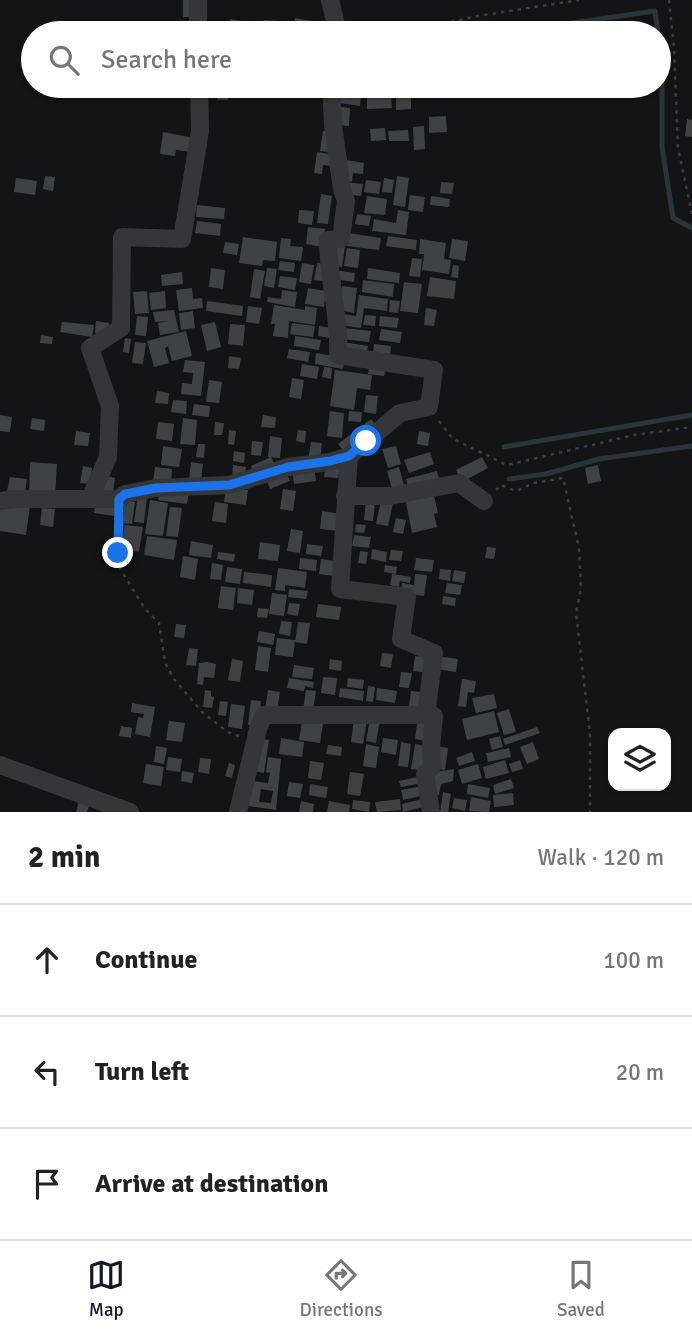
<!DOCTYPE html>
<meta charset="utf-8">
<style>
:root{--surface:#fff;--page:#f2f2f2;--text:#222;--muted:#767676;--line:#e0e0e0;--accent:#111827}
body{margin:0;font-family:Signika,sans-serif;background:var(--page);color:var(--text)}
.controls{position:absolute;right:21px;bottom:21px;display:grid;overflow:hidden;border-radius:14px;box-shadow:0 2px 5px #0004}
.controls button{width:63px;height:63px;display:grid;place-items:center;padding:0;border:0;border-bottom:2px solid var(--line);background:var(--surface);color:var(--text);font:35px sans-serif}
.stop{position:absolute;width:21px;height:21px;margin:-16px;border:5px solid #1a73e8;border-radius:50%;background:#fff}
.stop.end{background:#1a73e8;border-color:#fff;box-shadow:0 2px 7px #0008}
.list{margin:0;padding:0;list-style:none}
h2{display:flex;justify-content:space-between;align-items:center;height:91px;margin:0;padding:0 28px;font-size:30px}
h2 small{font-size:23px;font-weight:400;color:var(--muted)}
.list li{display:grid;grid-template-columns:46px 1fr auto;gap:21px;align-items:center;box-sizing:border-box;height:112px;padding:0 28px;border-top:2px solid var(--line)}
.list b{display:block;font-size:26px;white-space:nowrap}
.list em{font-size:23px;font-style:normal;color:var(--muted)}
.icon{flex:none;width:38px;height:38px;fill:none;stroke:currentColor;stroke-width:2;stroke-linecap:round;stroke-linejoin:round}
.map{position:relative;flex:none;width:692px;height:812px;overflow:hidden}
.search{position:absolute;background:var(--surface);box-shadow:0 2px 5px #0004;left:21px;right:21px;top:21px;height:77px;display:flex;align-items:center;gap:18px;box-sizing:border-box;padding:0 24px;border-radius:38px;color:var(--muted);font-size:26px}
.sheet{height:427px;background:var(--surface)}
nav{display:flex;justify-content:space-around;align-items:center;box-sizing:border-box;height:98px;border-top:2px solid var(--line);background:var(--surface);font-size:19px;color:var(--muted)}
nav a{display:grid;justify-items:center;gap:4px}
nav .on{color:var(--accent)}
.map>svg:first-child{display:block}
</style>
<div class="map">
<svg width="692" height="812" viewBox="0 0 692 812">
<rect width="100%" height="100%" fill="#131415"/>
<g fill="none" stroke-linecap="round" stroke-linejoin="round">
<g stroke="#29353a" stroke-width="5">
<polyline points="503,33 655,11 658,33"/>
<polyline points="659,35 662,53 662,147 673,218 692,228"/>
<polyline points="504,447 692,415"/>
<polyline points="509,479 546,474 599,459 692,446"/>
</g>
</g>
<g fill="#3f4245" fill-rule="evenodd">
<rect x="183" y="0" width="12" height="17"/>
<polygon points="295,18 334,25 333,33 292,33"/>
<polygon points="230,19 247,22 245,33 228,33"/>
<polygon points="264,20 278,21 276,33 262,33"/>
<polygon points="216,86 228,86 228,100 217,100"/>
<polygon points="302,86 322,86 322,96 301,95"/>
<polygon points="340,93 361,96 360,106 339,103"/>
<polygon points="391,94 392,108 367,109 367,95"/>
<polygon points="396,95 411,95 411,109 396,110"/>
<polygon points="336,106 350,108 349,126 334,125"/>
<polygon points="446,116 447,132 429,133 429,117"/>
<polygon points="687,119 692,120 692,137 685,136"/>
<polygon points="424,126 425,149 414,150 413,127"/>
<polygon points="385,128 386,140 371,141 370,129"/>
<polygon points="408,130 409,141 389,141 388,131"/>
<polygon points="323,131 332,132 329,152 320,151"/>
<polygon points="163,132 194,138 192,152 176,150 175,156 160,154"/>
<polygon points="317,152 336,155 334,166 323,165 322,174 314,173"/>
<polygon points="346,160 364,163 363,174 353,173 352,182 343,180"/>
<polygon points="45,176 55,177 53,191 43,189"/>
<polygon points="397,176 409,178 405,207 393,205"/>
<polygon points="16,178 37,181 35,195 14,192"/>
<polygon points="384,178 394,180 392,193 382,192"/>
<polygon points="366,180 381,182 379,194 364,192"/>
<polygon points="346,182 363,184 361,196 345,194"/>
<polygon points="441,182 454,183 452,194 440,193"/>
<polygon points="321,194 332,196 328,224 317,223"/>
<polygon points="410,195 425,197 423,212 408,210"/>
<polygon points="367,196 387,199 385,215 364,213"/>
<polygon points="431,196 450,199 449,207 430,205"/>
<polygon points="197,205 225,208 224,219 196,217"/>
<polygon points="299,210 314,211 312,225 298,223"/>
<polygon points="398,210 409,212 406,235 372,231 374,219 396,223"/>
<polygon points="357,214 371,216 369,226 355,224"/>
<polygon points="197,221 221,224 220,236 195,233"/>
<polygon points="308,227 325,229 322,247 306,244"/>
<polygon points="348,233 381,238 379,250 347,246"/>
<polygon points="388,236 417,240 416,250 386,246"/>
<polygon points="243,237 277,242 275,261 263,260 262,266 239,263"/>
<polygon points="281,238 291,239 290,246 303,247 301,261 279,258"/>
<polygon points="420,239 446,243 444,259 451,260 449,274 422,270 424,254 419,254"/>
<polygon points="452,239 468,241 465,261 449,258"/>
<polygon points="225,242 239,244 237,255 223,253"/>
<polygon points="332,245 345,246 342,267 329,265"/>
<polygon points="347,248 360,250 358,268 344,266"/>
<polygon points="412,258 422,259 420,277 409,276"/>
<polygon points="280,261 295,263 294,272 278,270"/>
<polygon points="302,263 314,265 311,284 299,282"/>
<polygon points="317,263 327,264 324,281 314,280"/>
<polygon points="453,265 459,266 458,278 451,277"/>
<polygon points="211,268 225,270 223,289 209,287"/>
<polygon points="267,268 277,269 274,288 264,286"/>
<polygon points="368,268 400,273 399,283 367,279"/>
<polygon points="254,269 265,271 260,299 250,297"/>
<polygon points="334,270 355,273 354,282 333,279"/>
<polygon points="182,272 183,284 162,286 161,275"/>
<polygon points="280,276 297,278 295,290 278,287"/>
<polygon points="430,277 456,281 454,299 427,296"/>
<polygon points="363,280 394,284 393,297 362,292"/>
<polygon points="404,282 422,284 418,313 400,311"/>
<polygon points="342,286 357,288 354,313 339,310"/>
<polygon points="192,288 193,299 202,298 203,308 179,311 176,290"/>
<polygon points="308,288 326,291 324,307 305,304"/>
<polygon points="282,290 297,292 295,307 267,302 268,297 281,299"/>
<polygon points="147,291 149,313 135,314 133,292"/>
<polygon points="165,291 166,308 151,310 149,293"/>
<polygon points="359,295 388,299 387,311 364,308 361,328 341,325 343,314 356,316"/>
<polygon points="390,300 400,301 398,313 389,312"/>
<polygon points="207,301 243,306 242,316 206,311"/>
<polygon points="274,305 305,310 305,306 317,308 315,325 289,321 288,338 273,336 275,324 271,324"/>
<polygon points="248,306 262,308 259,324 246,322"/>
<polygon points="426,308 437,310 434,326 424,325"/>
<polygon points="174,310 179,332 160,335 158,323 170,321 155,322 153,312"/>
<polygon points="193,311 195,328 181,330 179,313"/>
<polygon points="365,315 376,316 375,326 363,325"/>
<polygon points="137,316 148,317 146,336 135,335"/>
<polygon points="380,316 399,318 397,328 379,326"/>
<polygon points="96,321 109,323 108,335 95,333"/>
<polygon points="62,322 94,325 92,337 60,332"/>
<polygon points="215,322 221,347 207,351 201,325"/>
<polygon points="292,323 315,326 313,337 290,334"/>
<polygon points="230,324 245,325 243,346 228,344"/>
<polygon points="319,326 337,329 335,339 318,336"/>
<polygon points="344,328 371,331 369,342 342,339"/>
<polygon points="381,329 402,332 400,343 379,340"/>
<polygon points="186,331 192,356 172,361 168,346 165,348 169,363 154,367 147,341"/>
<polygon points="41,335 53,337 52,344 40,343"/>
<polygon points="295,336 321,340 319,350 294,346"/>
<polygon points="125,338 131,339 129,353 123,352"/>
<polygon points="135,342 146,343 143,364 132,363"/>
<polygon points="343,342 368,346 366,357 341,353"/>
<polygon points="374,344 391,346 390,356 373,353"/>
<polygon points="289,349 310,352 308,362 287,358"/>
<polygon points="316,353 345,358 343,369 315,364"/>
<polygon points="229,356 241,358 239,369 228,368"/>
<polygon points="185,360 205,362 201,396 181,394 182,383 192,384 193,373 183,372"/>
<polygon points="370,363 386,366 384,376 368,374"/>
<polygon points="302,364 319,367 317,379 300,376"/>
<polygon points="324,367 332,368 331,379 322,377"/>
<polygon points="335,370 372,375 370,390 357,388 354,410 330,406"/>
<polygon points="292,378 304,380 301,399 289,397"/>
<polygon points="209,380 222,382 219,403 206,402"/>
<polygon points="157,391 169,393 168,404 155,403"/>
<polygon points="366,395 378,396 376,414 364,412"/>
<polygon points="173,400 187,401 186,414 171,412"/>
<polygon points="194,404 210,406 209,417 192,415"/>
<polygon points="330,411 344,413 342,438 327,436"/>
<polygon points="349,411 362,412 361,422 348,421"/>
<polygon points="0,415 12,417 10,432 0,431"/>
<polygon points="263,415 276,417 275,428 261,427"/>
<polygon points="32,418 45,420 44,431 30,429"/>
<polygon points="183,418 197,420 195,445 180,444"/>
<polygon points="371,419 379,429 346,454 338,444"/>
<polygon points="158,422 174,424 172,441 156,439"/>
<polygon points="215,422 224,423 222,435 214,435"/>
<polygon points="229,430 236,431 234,445 228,444"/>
<polygon points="298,430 306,431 305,443 296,441"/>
<polygon points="76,431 90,433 88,446 74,445"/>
<polygon points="419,431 430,433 428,446 417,444"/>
<polygon points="270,436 282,438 280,458 268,457"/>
<polygon points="252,441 263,442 261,456 251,455"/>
<polygon points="311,442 322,443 320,461 308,460"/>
<polygon points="198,444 205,444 204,458 196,457"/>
<polygon points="163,446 182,449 179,467 161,465"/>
<polygon points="396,446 401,464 388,468 382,449"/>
<polygon points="234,451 245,453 244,463 233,461"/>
<polygon points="430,452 434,464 409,473 404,460"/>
<polygon points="271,457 276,468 255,476 251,466"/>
<polygon points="482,457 488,468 462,482 456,470"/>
<polygon points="30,462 57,464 55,497 29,496"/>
<polygon points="191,462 203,464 201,482 189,481"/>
<polygon points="233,465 246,467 244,479 232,478"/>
<polygon points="326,465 340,467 338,478 324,477"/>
<polygon points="598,465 601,481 588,484 585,468"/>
<polygon points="83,466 92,468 90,484 80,483"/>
<polygon points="314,466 316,481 294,484 292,469"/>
<polygon points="155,467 172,469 171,484 153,482"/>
<polygon points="399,467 405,489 393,492 387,471"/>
<polygon points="286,471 290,481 270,489 266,479"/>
<polygon points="437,471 440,482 409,490 406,479"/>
<polygon points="105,476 115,478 113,492 103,490"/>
<polygon points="10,477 27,479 25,494 7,491"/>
<polygon points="226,487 248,490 246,505 224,502"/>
<polygon points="160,489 189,493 187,504 158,500"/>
<polygon points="283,489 296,491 293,511 280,509"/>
<polygon points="433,492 438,513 434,514 437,527 412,533 405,498"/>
<polygon points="147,497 144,523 134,522 137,501 129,500"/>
<polygon points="125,500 135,502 132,524 122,523"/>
<polygon points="150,500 168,503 163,536 145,534"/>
<polygon points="381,500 393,503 388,526 376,524"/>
<polygon points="96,501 116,504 114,516 94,513"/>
<polygon points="366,501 375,502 373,521 364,520"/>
<polygon points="215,502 228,504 226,523 212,521"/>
<polygon points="30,506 26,535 0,531 0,508"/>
<polygon points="170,507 182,508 178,537 166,536"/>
<polygon points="42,508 55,509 53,527 40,525"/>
<polygon points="322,511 341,514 339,531 320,529"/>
<polygon points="396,518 406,520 403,534 393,532"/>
<polygon points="356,524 366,525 364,533 355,532"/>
<polygon points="125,525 143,527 139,552 121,549"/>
<polygon points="291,529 303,531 300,553 287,551"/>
<polygon points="354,535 371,537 369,548 352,546"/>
<polygon points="147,536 177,540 174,560 144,555"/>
<polygon points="191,541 213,545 211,558 189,555"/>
<polygon points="260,542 280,545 278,561 258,559"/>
<polygon points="307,544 323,546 321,556 306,554"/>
<polygon points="487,547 496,548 494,559 485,558"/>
<polygon points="372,549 387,552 386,562 371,559"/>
<polygon points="391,550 403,551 401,561 389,560"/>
<polygon points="360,551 368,552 366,564 358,563"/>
<polygon points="218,552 235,554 234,562 217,559"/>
<polygon points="183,556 198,559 195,580 180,577"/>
<polygon points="300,558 317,560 316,571 299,569"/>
<polygon points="416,558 434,560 432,572 414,570"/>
<polygon points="321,559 336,561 333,576 319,574"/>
<polygon points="212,563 223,565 221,580 210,579"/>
<polygon points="385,565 397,567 396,574 384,572"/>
<polygon points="227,567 242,569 240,584 225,582"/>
<polygon points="278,568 307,572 305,588 285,585 285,591 275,590"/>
<polygon points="440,569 451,570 450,581 439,579"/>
<polygon points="454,570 466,572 464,583 452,581"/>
<polygon points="244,572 272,575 271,587 243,583"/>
<polygon points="392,574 411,577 410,583 400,581 399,587 390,585"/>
<polygon points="415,574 427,575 424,596 401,593 402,583 414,585"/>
<polygon points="447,583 462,585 460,595 445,593"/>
<polygon points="221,586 236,588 233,610 218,608"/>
<polygon points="238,588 254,590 252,605 237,603"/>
<polygon points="289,589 308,591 306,599 288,597"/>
<polygon points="272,593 287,595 284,616 269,614"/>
<polygon points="443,596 456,598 455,606 442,604"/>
<polygon points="289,603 300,604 298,616 287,614"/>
<polygon points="318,604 341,607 339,620 316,617"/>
<polygon points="258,608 269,609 267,618 257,617"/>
<polygon points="281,621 292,622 290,636 279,634"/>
<polygon points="298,622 310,623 307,644 295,642"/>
<polygon points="176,624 186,625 184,638 174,637"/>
<polygon points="259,631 275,634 273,645 257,642"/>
<polygon points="277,638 295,640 293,657 275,655"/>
<polygon points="258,646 271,648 268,672 255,670"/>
<polygon points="189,648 198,649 196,666 186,665"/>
<polygon points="382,653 393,654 391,668 380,666"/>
<polygon points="415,656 430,658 427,673 413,671"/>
<polygon points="437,656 458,659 456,672 436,669"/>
<polygon points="232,659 243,661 240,682 228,680"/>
<polygon points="330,659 342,661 341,671 329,669"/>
<polygon points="207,662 216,664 214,678 204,677 203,685 197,684 199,663"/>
<polygon points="294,665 314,668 312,679 292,677"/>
<polygon points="401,672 412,673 409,688 399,687"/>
<polygon points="323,677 337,678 335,695 321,693"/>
<polygon points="289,678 314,682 313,688 305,686 304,691 287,688"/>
<polygon points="348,678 364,680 363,689 347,687"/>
<polygon points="462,679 476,681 474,693 468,692 466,707 458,706"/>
<polygon points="368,686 375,687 373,702 366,701"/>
<polygon points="340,688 364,691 363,701 339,697"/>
<polygon points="377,688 397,691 395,703 376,700"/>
<polygon points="205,690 211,691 211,696 214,697 212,708 203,707"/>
<polygon points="268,690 280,692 277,711 265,710"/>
<polygon points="306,690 316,691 313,712 303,710"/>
<polygon points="411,691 421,692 419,708 409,706"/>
<polygon points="494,694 497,708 476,713 472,698"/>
<polygon points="251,700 261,701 258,727 248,725"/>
<polygon points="220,701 228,702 226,716 218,715"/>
<polygon points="132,703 155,707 150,737 135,734 138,717 143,718 144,714 131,712"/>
<polygon points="231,704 245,706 242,729 228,727"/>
<polygon points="509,709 516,732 504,735 497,713"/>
<polygon points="494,711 499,732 467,740 462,719"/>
<polygon points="303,715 324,718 320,743 299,740"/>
<polygon points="418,716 429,718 426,741 415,739"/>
<polygon points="354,718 367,720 363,744 351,742"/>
<polygon points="370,718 380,719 376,743 366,741"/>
<polygon points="169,721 185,723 182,742 166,740"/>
<polygon points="121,726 132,728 131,738 119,736"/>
<polygon points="537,727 540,733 505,745 503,739"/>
<polygon points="500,736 503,747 492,750 489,739"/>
<polygon points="281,738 304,742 302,757 279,754"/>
<polygon points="383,738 398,740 396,755 381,752"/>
<polygon points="259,739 269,740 264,773 254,771"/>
<polygon points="401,742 411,744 408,767 398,766"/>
<polygon points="533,742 539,759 527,764 520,747"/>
<polygon points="366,744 379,747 376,768 363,766"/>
<polygon points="415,744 430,747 426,771 411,769"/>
<polygon points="328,745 342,747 341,756 326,754"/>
<polygon points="156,746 167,748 164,764 154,762"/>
<polygon points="437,746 448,748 445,770 434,768"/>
<polygon points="509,748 511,757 488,762 486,753"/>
<polygon points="472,752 475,761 459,766 456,758"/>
<polygon points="168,757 182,759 180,772 166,770"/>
<path d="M268 757 281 759 276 810 248 806 252 781 268 783 270 773 266 772ZM261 789 273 791 271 803 259 802Z"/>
<polygon points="200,758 211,759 209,774 198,772"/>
<polygon points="505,760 509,773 486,779 483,767"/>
<polygon points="520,760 523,769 512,772 509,764"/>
<polygon points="310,761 324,763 321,780 308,778"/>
<polygon points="229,763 235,765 232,778 225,776"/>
<polygon points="146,764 164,767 161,786 143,783"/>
<polygon points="478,764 482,778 462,784 458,770"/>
<polygon points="454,769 453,781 441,784 439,795 428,793 431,773"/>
<polygon points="182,771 194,773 192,783 181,781"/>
<polygon points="350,772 364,774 360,796 347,794"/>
<polygon points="422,776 423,783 401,787 399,781"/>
<polygon points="511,779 514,788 495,794 493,785"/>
<polygon points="289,782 303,784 300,798 287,796"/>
<polygon points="310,784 328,787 326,798 309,795"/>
<polygon points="468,784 490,788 488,798 467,794"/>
<polygon points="423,786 425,795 403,800 401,790"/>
<polygon points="443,792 451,794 448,812 440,812"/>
<polygon points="513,793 514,805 494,807 493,795"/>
<polygon points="80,797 91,800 87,812 76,812"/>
<polygon points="471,797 491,801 489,812 469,811"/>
<polygon points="426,798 428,806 403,812 402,804"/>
<polygon points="454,798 467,800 465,811 452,808"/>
<polygon points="400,799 401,810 377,812 375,802"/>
<polygon points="353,800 370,802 369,812 352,809"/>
<polygon points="301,801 314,804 313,812 299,812"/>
<polygon points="329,801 350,805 349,812 327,812"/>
</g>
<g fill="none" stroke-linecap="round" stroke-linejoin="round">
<g stroke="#3a3d42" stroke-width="2.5" stroke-dasharray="3.5 5" stroke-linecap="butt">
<polyline points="669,0 674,49 678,148 692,214"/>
<polyline points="401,33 478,16 579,0"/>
<polyline points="439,421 453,439 507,465 634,435 692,427"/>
<polyline points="496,490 501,485 516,491 534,483 563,478 579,548 581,589 576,613 590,734 590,812"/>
<polyline points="118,516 119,567 145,609 159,623 165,662 173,678 203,713 228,732 239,736"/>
</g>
<g stroke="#34363a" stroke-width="18">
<polyline points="330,0 338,33"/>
<polyline points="198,33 198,0"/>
<polyline points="345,496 390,496 459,483 484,501"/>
<path d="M90 499H119L125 494 156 488 229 485 288 467 330 462 349 456 400 413 429 407 434 370 338 355C340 316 328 279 328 240L341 239 346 201 342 189 333 125 331 86"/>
<polyline points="0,501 14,499 90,499 108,457 110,406 90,348 121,328 122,237 182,239 200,131 199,86"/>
<polyline points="426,715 434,716 431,748 432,767 425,774 431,812"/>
<polyline points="0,765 130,812"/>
<polyline points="238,812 258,729 264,715 426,715 434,653 401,639 407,597 340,589 349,456"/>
</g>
</g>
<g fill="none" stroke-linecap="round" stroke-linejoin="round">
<polyline stroke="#1a73e8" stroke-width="9" points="118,553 119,499 125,494 156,488 229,485 288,467 330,461 349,456 366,441"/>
</g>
</svg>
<div class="controls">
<button><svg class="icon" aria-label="layers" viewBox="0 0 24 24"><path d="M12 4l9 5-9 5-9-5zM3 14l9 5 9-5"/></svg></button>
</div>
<div class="stop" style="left:366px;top:441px"></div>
<div class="stop end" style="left:118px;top:553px"></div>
<div class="search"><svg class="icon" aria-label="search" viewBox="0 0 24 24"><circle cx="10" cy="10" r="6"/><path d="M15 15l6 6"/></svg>Search here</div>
</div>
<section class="sheet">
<h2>2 min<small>Walk · 120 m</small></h2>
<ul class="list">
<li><svg class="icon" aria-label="ahead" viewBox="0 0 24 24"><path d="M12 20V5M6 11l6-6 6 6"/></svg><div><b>Continue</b></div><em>100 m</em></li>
<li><svg class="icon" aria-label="left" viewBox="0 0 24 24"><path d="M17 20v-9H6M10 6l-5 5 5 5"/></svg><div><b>Turn left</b></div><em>20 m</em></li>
<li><svg class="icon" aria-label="arrive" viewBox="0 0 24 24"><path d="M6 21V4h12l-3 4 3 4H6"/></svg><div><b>Arrive at destination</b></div></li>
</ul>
</section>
<nav>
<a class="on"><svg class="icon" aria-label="map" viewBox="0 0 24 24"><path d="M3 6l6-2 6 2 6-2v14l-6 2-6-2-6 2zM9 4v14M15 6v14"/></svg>Map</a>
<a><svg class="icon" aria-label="directions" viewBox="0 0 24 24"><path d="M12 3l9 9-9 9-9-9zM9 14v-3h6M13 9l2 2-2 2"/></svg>Directions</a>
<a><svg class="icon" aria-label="saved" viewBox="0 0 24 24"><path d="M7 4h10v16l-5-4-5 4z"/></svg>Saved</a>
</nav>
